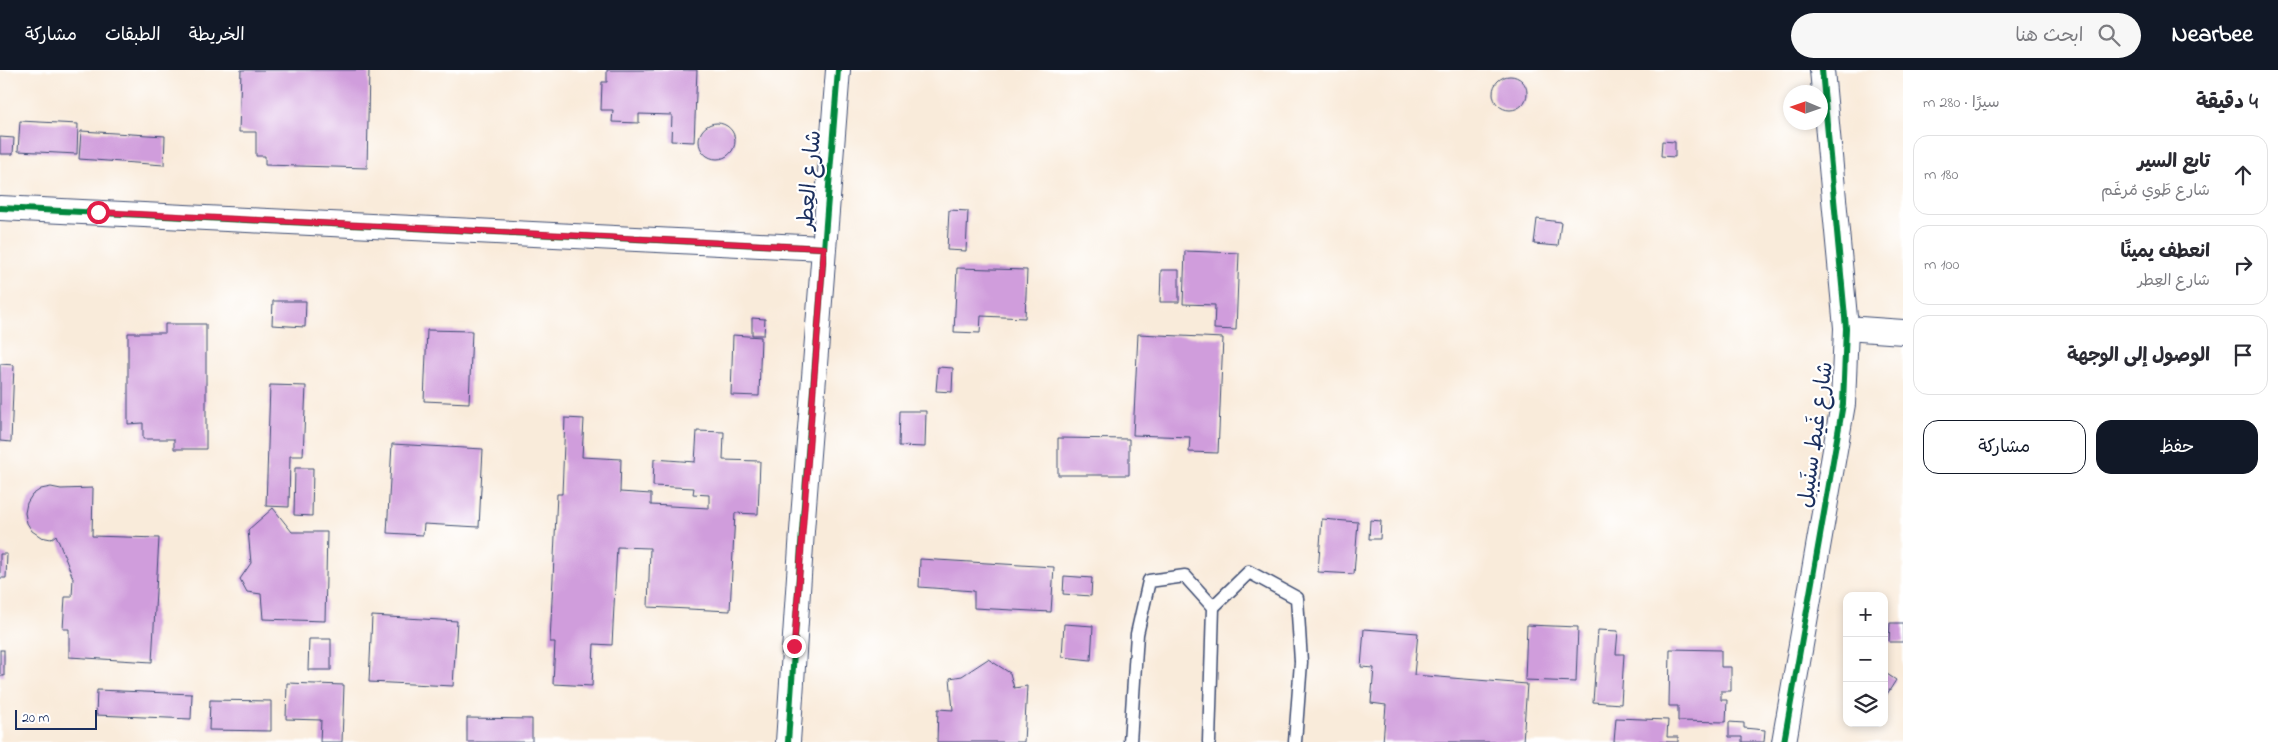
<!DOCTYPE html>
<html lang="ar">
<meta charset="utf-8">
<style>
:root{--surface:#fff;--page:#f7f7f7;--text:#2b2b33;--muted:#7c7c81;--line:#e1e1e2;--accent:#111827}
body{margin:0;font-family:"Indie Flower","Playpen Sans Arabic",sans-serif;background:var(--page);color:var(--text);direction:rtl}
.controls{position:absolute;right:15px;bottom:15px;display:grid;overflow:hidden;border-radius:10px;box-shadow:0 2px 8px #0003}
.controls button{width:45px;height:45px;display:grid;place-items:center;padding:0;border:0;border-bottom:1px solid var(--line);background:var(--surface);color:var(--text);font:25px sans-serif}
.compass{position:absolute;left:1783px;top:15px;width:45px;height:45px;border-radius:50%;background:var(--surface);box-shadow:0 2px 8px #0003;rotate:272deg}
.scale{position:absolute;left:15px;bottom:12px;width:82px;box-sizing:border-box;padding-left:5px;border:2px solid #1b2f5e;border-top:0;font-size:14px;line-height:18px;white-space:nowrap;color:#1b2f5e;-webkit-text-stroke:4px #fff;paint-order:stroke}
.stop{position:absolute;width:15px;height:15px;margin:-11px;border:4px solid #e11d48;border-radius:50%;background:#fff}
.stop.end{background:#e11d48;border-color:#fff;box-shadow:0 1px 5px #0008}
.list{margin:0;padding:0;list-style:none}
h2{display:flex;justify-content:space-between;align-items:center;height:65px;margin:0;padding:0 20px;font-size:21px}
h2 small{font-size:16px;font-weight:400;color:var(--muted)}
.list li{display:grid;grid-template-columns:32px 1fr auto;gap:15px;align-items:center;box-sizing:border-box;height:80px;margin:0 10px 10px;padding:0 10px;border:1px solid var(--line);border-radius:15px}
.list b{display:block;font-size:19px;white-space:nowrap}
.list p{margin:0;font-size:16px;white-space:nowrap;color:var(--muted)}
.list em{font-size:16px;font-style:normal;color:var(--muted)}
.actions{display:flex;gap:10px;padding:15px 20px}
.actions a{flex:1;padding:11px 0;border:1px solid var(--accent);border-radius:15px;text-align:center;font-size:18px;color:var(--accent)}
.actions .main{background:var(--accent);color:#fff}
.icon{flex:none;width:28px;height:28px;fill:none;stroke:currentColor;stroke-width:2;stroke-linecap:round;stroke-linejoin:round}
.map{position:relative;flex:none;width:1903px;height:672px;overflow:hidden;direction:ltr}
header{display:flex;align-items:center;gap:30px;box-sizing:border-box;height:70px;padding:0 25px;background:var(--accent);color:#fff}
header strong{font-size:24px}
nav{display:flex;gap:28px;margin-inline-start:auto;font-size:18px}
.search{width:350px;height:45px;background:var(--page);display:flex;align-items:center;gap:12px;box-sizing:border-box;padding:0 18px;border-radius:28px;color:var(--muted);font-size:19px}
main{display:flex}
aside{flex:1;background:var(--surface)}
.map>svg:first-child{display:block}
</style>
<header>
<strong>Nearbee</strong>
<div class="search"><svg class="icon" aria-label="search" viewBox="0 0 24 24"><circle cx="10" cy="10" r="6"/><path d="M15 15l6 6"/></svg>ابحث هنا</div>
<nav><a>الخريطة</a><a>الطبقات</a><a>مشاركة</a></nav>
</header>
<main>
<aside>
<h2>4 دقيقة<small>سيرًا · 280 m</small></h2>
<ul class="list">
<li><svg class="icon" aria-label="ahead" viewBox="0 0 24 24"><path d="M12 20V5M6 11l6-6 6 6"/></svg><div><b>تابع السير</b><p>شارع طَوي مُرغَم</p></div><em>180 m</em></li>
<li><svg class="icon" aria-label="right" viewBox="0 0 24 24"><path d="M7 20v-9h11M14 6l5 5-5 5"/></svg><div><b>انعطف يمينًا</b><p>شارع العِطر</p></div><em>100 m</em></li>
<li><svg class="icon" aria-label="arrive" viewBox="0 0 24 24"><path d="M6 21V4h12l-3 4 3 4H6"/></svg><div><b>الوصول إلى الوجهة</b></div></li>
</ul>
<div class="actions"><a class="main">حفظ</a><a>مشاركة</a></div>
</aside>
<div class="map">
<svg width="1903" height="672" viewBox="0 0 1903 672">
<rect width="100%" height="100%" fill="#fff"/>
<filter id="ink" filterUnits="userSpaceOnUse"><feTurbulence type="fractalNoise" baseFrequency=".02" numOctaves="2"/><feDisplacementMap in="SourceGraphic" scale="10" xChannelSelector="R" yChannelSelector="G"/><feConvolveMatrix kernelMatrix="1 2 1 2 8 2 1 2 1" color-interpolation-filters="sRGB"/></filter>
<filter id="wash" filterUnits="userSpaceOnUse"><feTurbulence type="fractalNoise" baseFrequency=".0096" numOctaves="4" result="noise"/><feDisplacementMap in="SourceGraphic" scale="20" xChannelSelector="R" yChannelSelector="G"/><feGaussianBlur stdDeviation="1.12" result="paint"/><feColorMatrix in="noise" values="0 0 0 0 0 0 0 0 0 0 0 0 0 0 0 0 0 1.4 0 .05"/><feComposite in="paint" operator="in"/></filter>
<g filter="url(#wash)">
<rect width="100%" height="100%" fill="#f9ebda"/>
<g id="blocks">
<g fill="#d09ddc">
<polygon points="241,0 369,0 367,98 265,95 265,86 256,86 256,62 239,62"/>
<polygon points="607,0 697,0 694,72 671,71 672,45 639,44 639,53 612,52 613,40 601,40 602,12 607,12"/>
<circle cx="1510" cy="23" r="17"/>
<polygon points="20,51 78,54 77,84 18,81"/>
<circle cx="717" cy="71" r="18"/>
<polygon points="81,61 165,66 164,95 79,89"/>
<polygon points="0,67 14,68 13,84 0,84"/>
<polygon points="1662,71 1675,72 1675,87 1661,86"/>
<polygon points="949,140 968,141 966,181 947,180"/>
<polygon points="1537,149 1561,152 1558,176 1534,174"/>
<polygon points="1185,181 1239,183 1236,260 1214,259 1215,235 1183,234"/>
<polygon points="957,198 1027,200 1025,248 981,246 980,263 954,262"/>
<polygon points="1161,200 1179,200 1179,232 1160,232"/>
<polygon points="273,231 306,231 305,257 272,255"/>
<polygon points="752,248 765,249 764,265 752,265"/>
<polygon points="165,254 206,254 206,379 174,379 174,369 143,369 143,353 128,354 128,263 165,263"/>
<polygon points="427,260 472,261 469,333 424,331"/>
<polygon points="1138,264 1223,268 1218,383 1189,382 1190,367 1133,365"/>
<polygon points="733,265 761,267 759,326 731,325"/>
<polygon points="0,294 14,295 11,372 0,371"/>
<polygon points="938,297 953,298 952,322 936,321"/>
<polygon points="270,315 306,316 303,386 290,386 289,437 266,436"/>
<polygon points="900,341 926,341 925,377 899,376"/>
<polygon points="565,348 584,349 582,387 621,389 620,422 651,424 651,435 709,438 709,425 693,424 694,418 653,416 654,389 695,392 697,361 724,362 723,390 760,391 758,444 735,443 730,541 648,537 650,478 617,477 612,575 594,574 592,616 553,614 555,572 550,572 557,424 562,424"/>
<polygon points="1058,368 1129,369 1129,405 1058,405"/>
<polygon points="392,374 483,379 479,457 424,454 423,465 387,463"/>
<polygon points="295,398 313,398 312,446 294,445"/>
<polygon points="51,417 61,419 93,418 92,466 159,468 152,592 69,587 69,559 63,559 65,527 72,527 73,508 56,465 51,469 41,467 32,461 27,453 25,443 27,433 32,425 41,419"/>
<polygon points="273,438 292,462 327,462 325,551 263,549 261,524 247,522 240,509 251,493 248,460"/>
<polygon points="1322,449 1358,452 1354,504 1318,502"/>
<polygon points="1370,450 1381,451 1380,469 1369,469"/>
<polygon points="0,484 7,484 6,508 0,508"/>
<polygon points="920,489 1054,497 1051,542 974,538 974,521 919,517"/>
<polygon points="1064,506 1092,508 1091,526 1063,524"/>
<polygon points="372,546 457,551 453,616 369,612"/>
<polygon points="1890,553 1903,553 1903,572 1889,572"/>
<polygon points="1064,554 1093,556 1091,590 1062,587"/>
<polygon points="1527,555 1578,557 1576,612 1525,610"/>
<polygon points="1364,559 1418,563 1414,605 1527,614 1523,672 1383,672 1386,635 1371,633 1374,598 1361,597"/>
<polygon points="1598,560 1618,561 1616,584 1624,584 1621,634 1593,632"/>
<polygon points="309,569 331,569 331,600 308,600"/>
<polygon points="1670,579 1721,580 1721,597 1731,597 1731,621 1721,621 1721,630 1727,630 1726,652 1678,651 1678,636 1669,636"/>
<rect x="0" y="580" width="4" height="26"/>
<polygon points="988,589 1010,603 1014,618 1027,616 1024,672 937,672 938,639 953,640 950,608 962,606"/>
<polygon points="1884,602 1896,610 1884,629"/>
<polygon points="287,613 344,615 342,672 320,672 321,650 286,649"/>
<polygon points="97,620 192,624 191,649 96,645"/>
<polygon points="210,630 271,631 271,661 209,660"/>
<polygon points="467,648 532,649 532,672 467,672"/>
<polygon points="1616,648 1668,650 1667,667 1678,667 1678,672 1614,672"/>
<polygon points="1729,652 1744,653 1744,658 1765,660 1764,672 1742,672 1742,667 1729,667"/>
</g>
</g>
</g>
<g filter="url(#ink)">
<use href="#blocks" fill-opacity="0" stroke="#3c4b71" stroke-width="1"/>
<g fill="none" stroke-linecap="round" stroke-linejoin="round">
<defs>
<g id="service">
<polyline points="1213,537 1249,502 1297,528 1301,592 1295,672"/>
<polyline points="1130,672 1137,564 1149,511 1185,506 1213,537 1209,672"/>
</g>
<g id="minor">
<polyline points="0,138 823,178"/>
<polyline points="1846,258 1903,262"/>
<polyline points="788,672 802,461 838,0"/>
<polyline points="1784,672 1843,334 1846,258 1822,0"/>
</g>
</defs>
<use href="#service" stroke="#3c4b71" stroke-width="15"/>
<use href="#minor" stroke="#3c4b71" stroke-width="26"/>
<use href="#service" stroke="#fff" stroke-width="12"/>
<use href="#minor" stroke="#fff" stroke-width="24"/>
<defs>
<g id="cycleway">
<polyline points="0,138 823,178"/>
<polyline points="788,672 802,461 838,0"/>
<polyline points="1784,672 1843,334 1846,258 1822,0"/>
</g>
</defs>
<use href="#cycleway" stroke="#fff" stroke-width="9"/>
<use href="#cycleway" stroke="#00873e" stroke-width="6"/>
</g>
</g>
<g fill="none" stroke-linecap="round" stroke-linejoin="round" filter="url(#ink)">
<polyline stroke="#e11d48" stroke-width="6" points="98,142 824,178 794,576"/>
</g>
<g text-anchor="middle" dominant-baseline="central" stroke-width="4.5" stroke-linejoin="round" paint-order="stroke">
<g font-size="22" fill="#1b2f5e" stroke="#fff">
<text transform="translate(811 110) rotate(-85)">شارع العِطر</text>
<text transform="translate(1817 365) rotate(-82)">شارع غَيط سنَيبل</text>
</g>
</g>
</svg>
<div class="controls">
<button>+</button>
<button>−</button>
<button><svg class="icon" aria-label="layers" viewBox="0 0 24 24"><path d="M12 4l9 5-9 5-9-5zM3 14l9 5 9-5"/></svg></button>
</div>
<svg class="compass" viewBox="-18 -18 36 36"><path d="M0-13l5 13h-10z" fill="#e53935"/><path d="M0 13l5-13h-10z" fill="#7c7c81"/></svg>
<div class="scale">20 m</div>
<div class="stop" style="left:98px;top:142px"></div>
<div class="stop end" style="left:794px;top:576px"></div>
</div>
</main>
